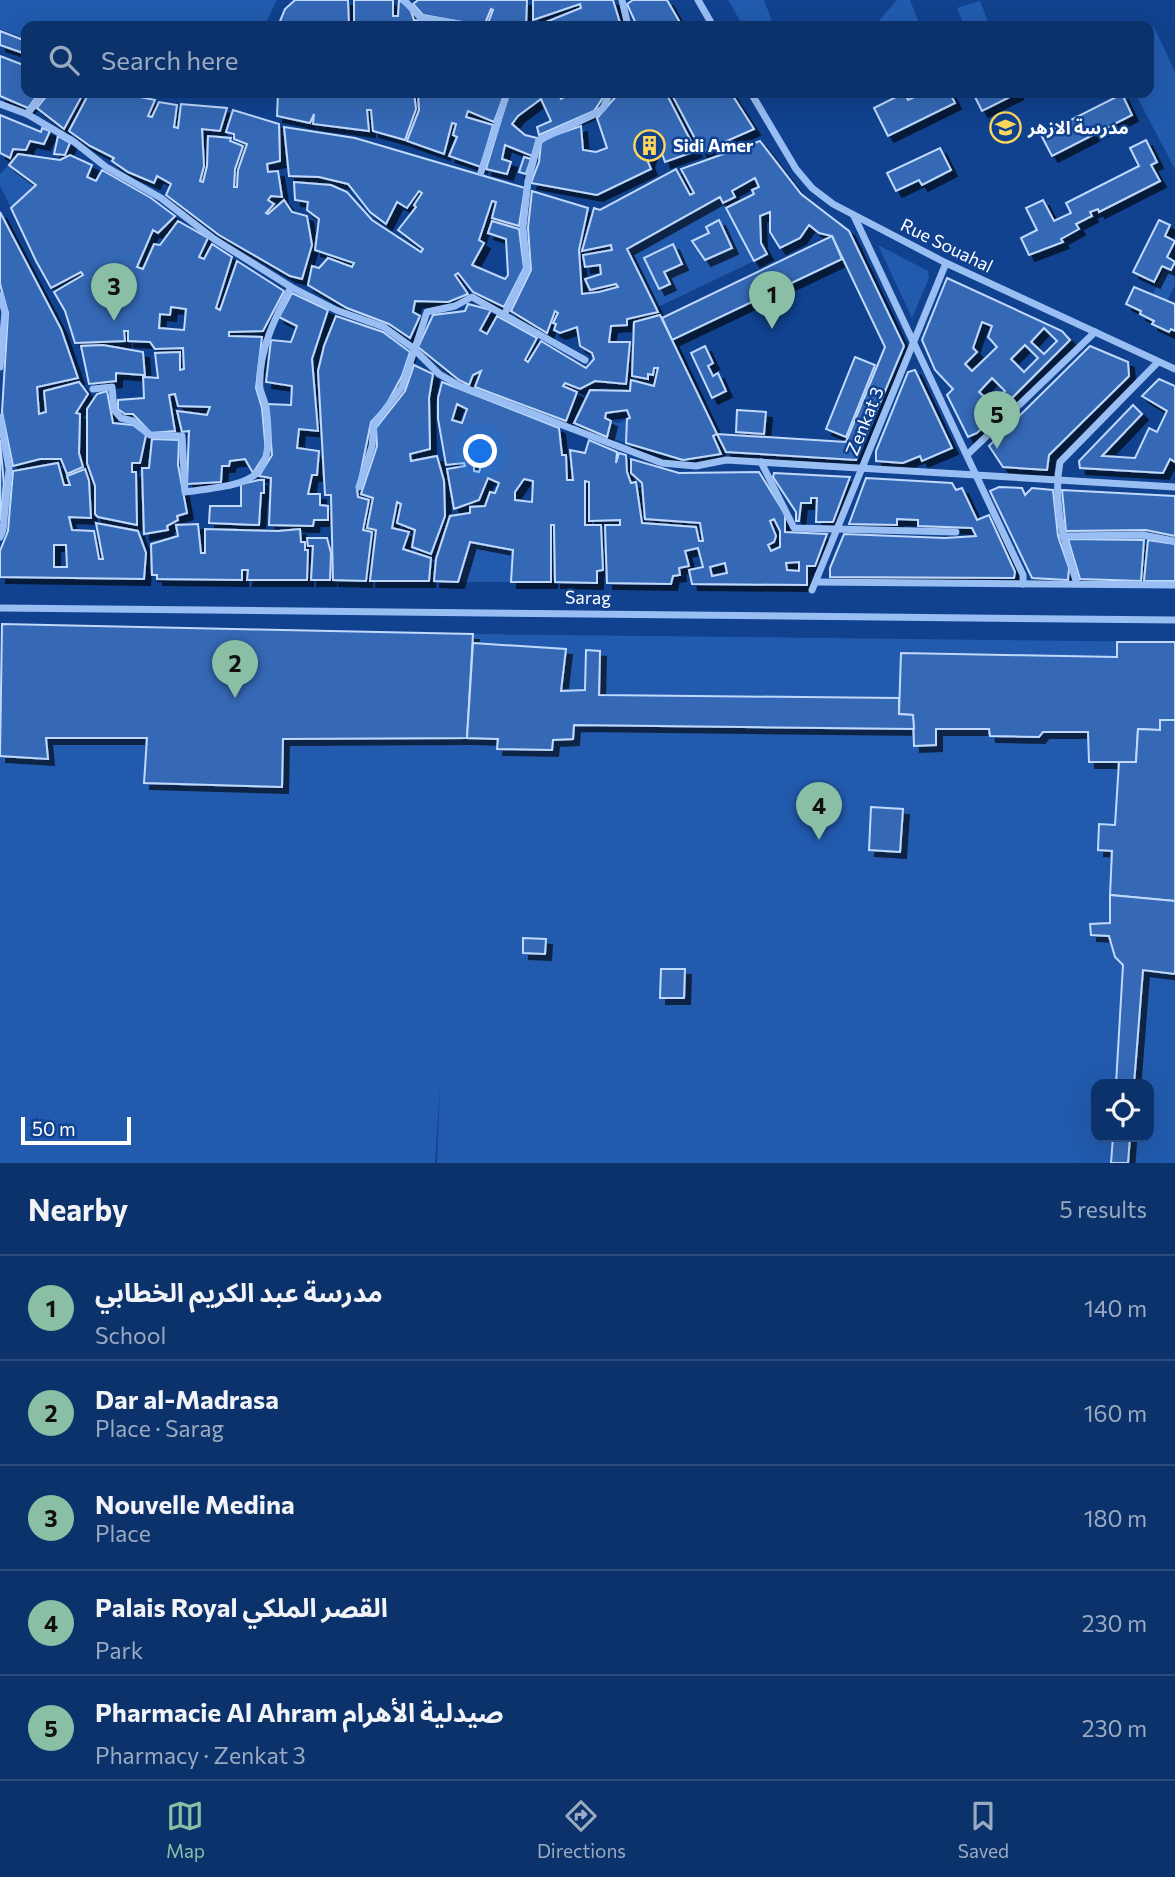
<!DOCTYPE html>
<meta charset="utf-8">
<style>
:root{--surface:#0c326b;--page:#1a3e73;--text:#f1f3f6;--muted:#9aaac1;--line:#2c4d7e;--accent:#8abfa5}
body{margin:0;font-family:Commissioner,"Noto Sans Arabic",sans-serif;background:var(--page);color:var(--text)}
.controls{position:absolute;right:21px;bottom:21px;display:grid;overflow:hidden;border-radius:14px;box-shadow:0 7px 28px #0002}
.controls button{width:63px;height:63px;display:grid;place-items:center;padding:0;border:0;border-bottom:2px solid var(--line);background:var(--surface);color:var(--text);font:35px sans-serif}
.scale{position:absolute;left:21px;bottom:18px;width:110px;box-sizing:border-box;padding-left:7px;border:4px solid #fff;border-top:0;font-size:19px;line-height:24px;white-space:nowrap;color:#fff;-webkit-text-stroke:5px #10428f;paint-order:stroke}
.you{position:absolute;left:481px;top:452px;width:24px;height:24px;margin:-18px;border:5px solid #fff;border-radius:50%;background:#1a73e8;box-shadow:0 0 0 10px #1a73e833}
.badge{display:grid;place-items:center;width:46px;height:46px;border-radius:50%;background:var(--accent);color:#111;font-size:23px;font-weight:700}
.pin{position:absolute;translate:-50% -58px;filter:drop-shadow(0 2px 4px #0008)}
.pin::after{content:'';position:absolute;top:37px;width:24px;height:21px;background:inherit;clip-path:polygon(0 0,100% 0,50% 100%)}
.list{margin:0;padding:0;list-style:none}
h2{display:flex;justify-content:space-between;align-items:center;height:91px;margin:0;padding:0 28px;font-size:30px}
h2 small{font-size:23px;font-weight:400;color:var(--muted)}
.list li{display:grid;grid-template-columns:46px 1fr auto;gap:21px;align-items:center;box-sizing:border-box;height:105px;padding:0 28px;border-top:2px solid var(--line)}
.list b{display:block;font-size:26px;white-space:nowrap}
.list p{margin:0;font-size:23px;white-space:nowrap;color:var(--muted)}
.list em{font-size:23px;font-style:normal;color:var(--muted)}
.icon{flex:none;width:38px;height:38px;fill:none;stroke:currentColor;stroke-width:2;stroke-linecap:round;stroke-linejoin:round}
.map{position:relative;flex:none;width:1175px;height:1163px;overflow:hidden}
.search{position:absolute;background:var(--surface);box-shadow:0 7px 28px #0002;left:21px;right:21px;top:21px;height:77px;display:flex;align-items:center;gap:18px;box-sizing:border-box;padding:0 24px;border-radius:14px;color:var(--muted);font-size:26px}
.sheet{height:616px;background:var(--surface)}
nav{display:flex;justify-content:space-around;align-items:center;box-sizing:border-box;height:98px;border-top:2px solid var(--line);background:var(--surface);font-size:19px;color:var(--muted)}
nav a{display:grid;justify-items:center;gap:4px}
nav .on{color:var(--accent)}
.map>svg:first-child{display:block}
</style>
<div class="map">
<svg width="1175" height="1163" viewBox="0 0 1175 1163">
<defs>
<filter id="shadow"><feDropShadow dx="6" dy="6" stdDeviation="0" flood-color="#0009"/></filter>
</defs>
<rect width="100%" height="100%" fill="#10428f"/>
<g fill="#225bae" fill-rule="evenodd">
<polygon points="0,0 277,0 264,26 26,26 26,39 0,29"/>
<polygon points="728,0 764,0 774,26 743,26"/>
<polygon points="897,0 910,0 920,26 874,26"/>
<polygon points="980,1 988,22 964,26 957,8"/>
<polygon points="1154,27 1175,72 1175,169 1135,93 1149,93 1149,29"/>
<polygon points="9,165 36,185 11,208 0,186 0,174"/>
<polygon points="720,197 754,261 656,308 627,249"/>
<polygon points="878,245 928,271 929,278 912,318"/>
<polygon points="1173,251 1175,285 1167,301 1153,294"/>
<polygon points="627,419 626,443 607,437 611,421 619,423"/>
<polygon points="470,542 513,550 511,582 458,582"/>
<path d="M473 634 1175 642V1163H437L440 1084 435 1163H0V756L47 759 46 738H147L145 783 282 787 283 739 467 738ZM1096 1084H1149V1137H1096Z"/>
</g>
<g fill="#3469b6" stroke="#c0d9fd" stroke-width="2" fill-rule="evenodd" filter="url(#shadow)">
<polygon points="295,0 348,0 349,26 278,26 285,9"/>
<polygon points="354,0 393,0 393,16 398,16 399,0 410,8 414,20 460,26 354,26"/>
<polygon points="418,0 527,0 526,26 487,26 493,10 491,9 484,26 423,15 413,4"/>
<polygon points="533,0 613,0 621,26 536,26 581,8 580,4 533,20"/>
<polygon points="633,0 667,0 682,26 637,26 627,4"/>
<polygon points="0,31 26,41 26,54 0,45"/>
<polygon points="0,56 26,66 26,93 39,93 28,108 0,96"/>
<polygon points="49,93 83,94 64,129 37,108"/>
<polygon points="89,93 120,93 155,100 148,116 152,117 159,102 177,105 174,127 178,128 181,104 227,108 220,131 202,129 204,166 200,181 203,182 207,166 208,136 231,138 230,141 243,146 235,169 234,187 237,187 238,170 247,144 234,139 234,134 226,132 233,110 279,124 280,161 267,164 268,172 278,171 282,197 271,196 268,200 274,204 266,213 268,214 284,200 292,212 307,216 312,245 302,279 290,276 219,235 166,195 171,184 157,176 154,183 128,172 112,161 114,158 90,146 69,131"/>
<polygon points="278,93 414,93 416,109 405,140 373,131 371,110 367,110 369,131 313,124 314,114 310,123 277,116"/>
<polygon points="418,93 505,93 494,122 468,111 466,117 493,125 481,167 449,156 457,137 453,135 456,124 452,123 444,154 407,141 419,110"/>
<polygon points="509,93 558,93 561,99 572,93 606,93 594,111 539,135 537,127 551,121 541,99 518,116 512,124 525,135 537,138 532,156 505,145 502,159 511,162 507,174 486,169"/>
<polygon points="619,93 666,93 696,151 665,162 660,148 653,147 648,162 651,169 597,195 531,183 539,162 541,143 549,137 581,126 583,150 596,152 607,148 597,118"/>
<polygon points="671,93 731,93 754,129 702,152"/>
<polygon points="904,93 908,100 923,93 950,93 955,103 888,136 874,108"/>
<polygon points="973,93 1018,93 982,111"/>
<polygon points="1122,94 1132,115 1052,156 1041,135"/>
<polygon points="0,115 41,132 42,128 50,131 44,144 30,141 26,150 13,149 10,158 0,153"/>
<polygon points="284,127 355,138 525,188 519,226 492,218 496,202 492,201 479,240 484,243 472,265 505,279 508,275 506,239 488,233 492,221 519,229 524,268 504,307 473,292 458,273 455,275 468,294 448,302 415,301 413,312 420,316 410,338 389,324 347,308 308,285 312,266 319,268 328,258 352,267 354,263 315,250 319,219 307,210 308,202 295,200 294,182 331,185 347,192 372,220 421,252 423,249 398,230 416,207 414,205 422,193 419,191 407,208 397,202 386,224 370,212 348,184 319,177 289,176"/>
<polygon points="58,136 70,143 65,155 54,154"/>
<polygon points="1146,140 1157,162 1151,165 1160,181 1099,212 1098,209 1090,212 1092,216 1076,224 1079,229 1061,239 1063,242 1029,255 1021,238 1037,230 1026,208 1043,200 1054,221 1071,213 1066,203 1139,166 1130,148"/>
<polygon points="760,141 801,194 849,231 904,346 856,460 726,452 717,434 846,442 885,347 832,236 819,233 809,225 800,238 780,248 770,232 770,212 760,216 761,243 767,254 754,261 726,208 754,194 752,190 759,187 755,178 732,191 735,197 723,203 720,197 627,249 658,312 627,319 627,325 611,326 609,342 630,342 626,384 595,381 580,389 565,383 563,386 577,392 566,421 475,387 481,371 473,375 469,385 459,380 418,347 433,315 465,311 468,304 491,310 480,330 487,334 497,316 537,338 525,360 528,362 541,341 586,368 594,359 592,353 580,346 577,327 560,333 554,330 556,324 553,323 558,313 555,311 547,333 511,311 531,270 528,228 532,191 588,208 579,250 582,294 599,292 618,287 616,284 590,290 585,279 601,274 600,265 585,267 583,255 612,250 611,245 582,251 594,208 600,210 676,169 690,195 694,193 681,169"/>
<polygon points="940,148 951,170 922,185 919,180 896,191 887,173"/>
<path d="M18 154 60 160 70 155 92 165 87 177 96 181 102 170 151 198 175 216 158 233 153 230 137 267 143 269 154 244 160 245 178 221 208 238 199 257 204 259 212 244 232 257 216 308 220 310 237 261 284 291 263 331 229 332V336L262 337 256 388 262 408 266 453 253 473 245 459 230 461 229 466H222L221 482 187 484 189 431 182 432 177 411 207 415 210 407 178 406 175 394 169 395 175 431 151 433 133 414H125L118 409V400L144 398 143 375 116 373V381L89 384 81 346 103 345 143 352 145 377 158 378 155 353 180 352V370L184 369 183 348 155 349 150 342 128 341V331H124L125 341 75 343 65 311 54 292 83 275 81 272 51 288 36 261 11 208 36 185 9 165ZM171 307 186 309 184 330 159 328 160 314 170 315Z"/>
<polygon points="524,157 531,159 526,174 519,172"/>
<polygon points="0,212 61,329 78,378 37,387 39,414 46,412 44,391 79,382 88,394 76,413 80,414 79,453 83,467 67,474 61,459 40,459 13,466 2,412 8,313 0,284"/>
<polygon points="719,220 732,248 705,260 692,241 709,233 706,227"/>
<polygon points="1159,220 1170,225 1165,236 1175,241 1167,257 1175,262 1171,270 1162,266 1154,282 1133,272"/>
<polygon points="832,236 842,259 672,340 662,318"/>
<polygon points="673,244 682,264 664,272 670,284 659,289 644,258"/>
<path d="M947 278 1062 331 1070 340 977 433 968 437 947 395 953 389 935 370 922 340ZM982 322 992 326 988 337 997 347 972 371 965 364 977 352 973 348ZM1044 328 1057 341 1044 354 1031 342ZM1025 345 1038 358 1024 372 1011 359ZM992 378 1005 391 992 404 979 392Z"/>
<polygon points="1134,287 1175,304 1175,331 1171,329 1169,332 1152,324 1154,321 1140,314 1141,311 1126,304"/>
<polygon points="292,293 328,310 312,359 318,431 299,429 297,448 319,451 317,475 312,475 308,494 320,494 320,505 328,506 328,520 314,520 313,526 269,525 271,478 259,476 272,455 268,404 291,405 292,386 266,382 271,340 291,342 297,326 279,317"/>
<polygon points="660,315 717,434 713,436 721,454 683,460 626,443 627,419 630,418 627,410 606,413 605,418 611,421 607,437 574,423 590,390 630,391 631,380 654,386 658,368 654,368 653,375 648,374 648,379 632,376 634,322"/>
<polygon points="336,316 383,332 410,352 402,376 385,407 371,422 357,490 358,497 369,500 363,530 372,532 366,581 333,580 331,495 325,495 318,371 324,346"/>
<polygon points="705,346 713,363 708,366 713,376 718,373 726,391 712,398 691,353"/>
<polygon points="1090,346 1128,362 1129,376 1049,455 1047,470 1003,467 989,446"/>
<polygon points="855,357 875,365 846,437 826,429"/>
<polygon points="414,365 433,374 429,398 430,449 410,454 411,461 437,456 444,481 445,516 431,554 412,547 415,530 397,523 401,504 397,502 392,528 409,532 403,549 431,558 429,581 370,581 376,530 367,528 373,498 361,494 377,446 376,428 405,391"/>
<polygon points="915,370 952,448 922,461 920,456 903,463 876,461 876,451 908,372"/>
<polygon points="1159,379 1175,386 1175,462 1170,459 1163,473 1080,468 1079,461 1133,405 1142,414 1102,456 1135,458 1149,428 1157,432 1167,411 1142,396"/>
<path d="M442 382 559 428 562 455H566L567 480H573L570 450 585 453 589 440 617 452 616 463 619 453 626 455 627 472 631 483 636 482 642 523 696 527 699 541H703L700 523 645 519 642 483 631 473V459L679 473 759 472 785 514V532L827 534 815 566H807V585L692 584 689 570 703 567 698 548 685 551 689 566 679 568 680 575 673 576 671 584 607 583 605 525H620V520L589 521V482L585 481V525H601L603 570 597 571V583L555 582 554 525H551V582H511L513 550 470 542 458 582 434 581 436 559 450 516 470 513V507L485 506 490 492 495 493 499 483 488 478 479 500 454 509 447 469 465 466 464 463 446 465 438 419V398ZM457 404 467 409 462 423 452 420ZM480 447 487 448 479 472 474 471V466ZM524 479 533 481 532 502 515 500V492ZM774 519 780 531V547L771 551 768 545 774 542 776 536 770 521ZM799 562V571L787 570 786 563ZM725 563 727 573 712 576 710 567Z"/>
<polygon points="107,391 113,423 133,425 146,435 140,463 132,463 132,472 136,472 137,525 98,517 95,514 95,486 87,463 87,409 97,394"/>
<polygon points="737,410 766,412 764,434 736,432"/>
<polygon points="152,439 179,440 178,465 187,513 177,516 178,520 167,526 168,530 144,534 142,468 149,468"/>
<polygon points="0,440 4,484 0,521"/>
<path d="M58 463 64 485H70L67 476 85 469 89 481 91 518 69 517 72 530 94 531 99 559H103L96 523 138 531 146 553 144 579 0 577V551L8 531 13 471ZM54 545H66L67 567H54Z"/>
<polygon points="774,473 850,477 833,522 816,522 817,498 811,498 811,503 801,503 799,521 796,521 796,512 773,477"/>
<polygon points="866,478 952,483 956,490 962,488 977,520 989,515 1015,572 1014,578 830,577 830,568 844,534 945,538 976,536 972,528 918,526 918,520 897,519 897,525 849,524"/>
<polygon points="259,480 264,480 264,493 261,493 259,525 209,523 210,506 241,506 241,484"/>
<polygon points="999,487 1022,488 1025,495 1032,488 1053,490 1058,536 1069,568 1068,580 1032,578 990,491"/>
<polygon points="1062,490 1175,496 1175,536 1146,530 1066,531"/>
<polygon points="198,524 201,553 205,553 205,529 278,531 300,529 301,542 305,542 305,550 308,550 307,580 247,580 248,570 242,570 242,580 157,579 157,575 152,575 151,544 178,536 176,525"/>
<polygon points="307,538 327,538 331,553 330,580 311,580 313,546 308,546"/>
<polygon points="1068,539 1144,540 1141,581 1080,579"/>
<polygon points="1148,540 1175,544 1175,581 1144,581"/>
<polygon points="2,624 473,634 467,738 283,739 282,787 144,783 147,738 46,738 48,759 0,756"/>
<polygon points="1117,642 1175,642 1175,720 1160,720 1160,730 1138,729 1136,762 1089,762 1088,732 1043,732 1039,737 990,736 989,729 936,729 936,745 914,746 913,715 899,714 901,653 1117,657"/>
<polygon points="473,643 566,649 561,691 585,690 586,650 600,651 599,695 899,698 899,714 913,715 914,729 574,725 573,739 553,740 552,750 497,749 498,739 467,738"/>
<polygon points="1160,720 1175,720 1175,901 1110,895 1112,851 1098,850 1099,824 1115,825 1119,762 1136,762 1138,729 1160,730"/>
<polygon points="871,807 903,809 900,852 869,850"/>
<polygon points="1110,895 1175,901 1175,974 1143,970 1134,1084 1116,1084 1123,965 1115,957 1109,936 1091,935 1090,924 1110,923"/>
<polygon points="523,938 546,939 545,954 523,953"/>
<polygon points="661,969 685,969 684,998 660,998"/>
<polygon points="1113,1137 1130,1137 1128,1163 1111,1163"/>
</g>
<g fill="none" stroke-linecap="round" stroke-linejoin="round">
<g stroke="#99bef3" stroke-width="7">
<polyline points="404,0 421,18 472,26"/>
<polyline points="622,0 628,26"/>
<polyline points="698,0 713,26"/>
<polyline points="751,93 796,169 812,188 833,204 946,263 1175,369"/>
<polyline points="0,104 27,114 73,141 106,167 161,198 214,239 291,287 336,310 384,327 413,348 439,374 460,386 662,463 696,466 726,460 1175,487"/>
<polyline points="27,114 44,93"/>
<polyline points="481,172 507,93"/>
<polyline points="854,216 1023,575 1023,584"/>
<polyline points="0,295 5,312 0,367"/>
<polyline points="505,313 527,269 523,228 528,181 539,140 595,114 603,108 610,93"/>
<path d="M93 389 112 387 114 410 121 418 133 421 150 435 182 436 185 492C252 483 276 484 266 408 265 401 261 394 260 388 258 351 275 318 291 287"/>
<polyline points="0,417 9,469 3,530 0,537"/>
<polyline points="968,454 1095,332"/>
<polyline points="761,462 794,528 956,532"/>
<polyline points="359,487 372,446 374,424 402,387 427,312 455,306 472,297 585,360"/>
<polyline points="1062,536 1143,535 1175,541"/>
<polyline points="816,582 1175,585"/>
<path d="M1077 584C1065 545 1052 503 1060 462L1158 362"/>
<polyline points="812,590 946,263"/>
<polyline points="0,608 1175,620"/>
</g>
</g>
<defs>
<symbol id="school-ring" viewBox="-11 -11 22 22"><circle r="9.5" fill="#10428f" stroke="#ffd75b" stroke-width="1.5"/><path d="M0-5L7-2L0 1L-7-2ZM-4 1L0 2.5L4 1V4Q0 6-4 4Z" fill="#ffd75b"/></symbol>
<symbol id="building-ring" viewBox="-11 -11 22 22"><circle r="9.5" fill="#10428f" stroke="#ffd75b" stroke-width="1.5"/><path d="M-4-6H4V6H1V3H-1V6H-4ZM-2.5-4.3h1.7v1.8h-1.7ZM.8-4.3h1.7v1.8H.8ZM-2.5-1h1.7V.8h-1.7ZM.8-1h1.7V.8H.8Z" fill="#ffd75b"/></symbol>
</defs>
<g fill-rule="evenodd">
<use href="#school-ring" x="988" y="110" width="35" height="35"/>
<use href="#building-ring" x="632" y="128" width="35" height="35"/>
</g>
<g text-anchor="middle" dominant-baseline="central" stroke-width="5" stroke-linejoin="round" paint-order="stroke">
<g font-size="18" font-weight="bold" fill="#fff" stroke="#10428f" text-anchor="start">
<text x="1028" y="127">مدرسة الازهر</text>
<text x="673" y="145">Sidi Amer</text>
</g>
<g font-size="18" fill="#fff" stroke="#10428f">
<text transform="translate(947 245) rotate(26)">Rue Souahal</text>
<text transform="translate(864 421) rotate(-68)">Zenkat 3</text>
<text transform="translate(588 597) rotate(1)">Sarag</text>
</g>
</g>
</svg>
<div class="controls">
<button><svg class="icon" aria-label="locate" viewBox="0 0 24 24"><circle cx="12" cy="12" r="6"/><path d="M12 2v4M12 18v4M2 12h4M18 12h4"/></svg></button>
</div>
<div class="scale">50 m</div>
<div class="you"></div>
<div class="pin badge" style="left:772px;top:329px">1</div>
<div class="pin badge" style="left:235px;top:698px">2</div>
<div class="pin badge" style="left:114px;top:321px">3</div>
<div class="pin badge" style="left:819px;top:840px">4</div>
<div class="pin badge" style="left:997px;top:449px">5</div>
<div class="search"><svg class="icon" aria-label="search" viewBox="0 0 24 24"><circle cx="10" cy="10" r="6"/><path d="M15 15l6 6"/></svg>Search here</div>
</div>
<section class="sheet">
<h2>Nearby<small>5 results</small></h2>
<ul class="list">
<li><span class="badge">1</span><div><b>مدرسة عبد الكريم الخطابي</b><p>School</p></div><em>140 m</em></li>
<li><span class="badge">2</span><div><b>Dar al-Madrasa</b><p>Place · Sarag</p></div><em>160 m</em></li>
<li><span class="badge">3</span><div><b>Nouvelle Medina</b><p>Place</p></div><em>180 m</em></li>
<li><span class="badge">4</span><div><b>Palais Royal القصر الملكي</b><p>Park</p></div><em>230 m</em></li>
<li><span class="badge">5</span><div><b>Pharmacie Al Ahram صيدلية الأهرام</b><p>Pharmacy · Zenkat 3</p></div><em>230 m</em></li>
</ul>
</section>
<nav>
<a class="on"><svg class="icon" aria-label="map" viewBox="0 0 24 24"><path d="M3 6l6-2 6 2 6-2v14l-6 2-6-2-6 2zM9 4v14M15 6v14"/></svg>Map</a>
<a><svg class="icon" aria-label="directions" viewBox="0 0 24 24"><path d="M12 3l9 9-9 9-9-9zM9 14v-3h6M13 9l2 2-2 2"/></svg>Directions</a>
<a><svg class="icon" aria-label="saved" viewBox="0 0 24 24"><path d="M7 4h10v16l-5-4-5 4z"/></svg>Saved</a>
</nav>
